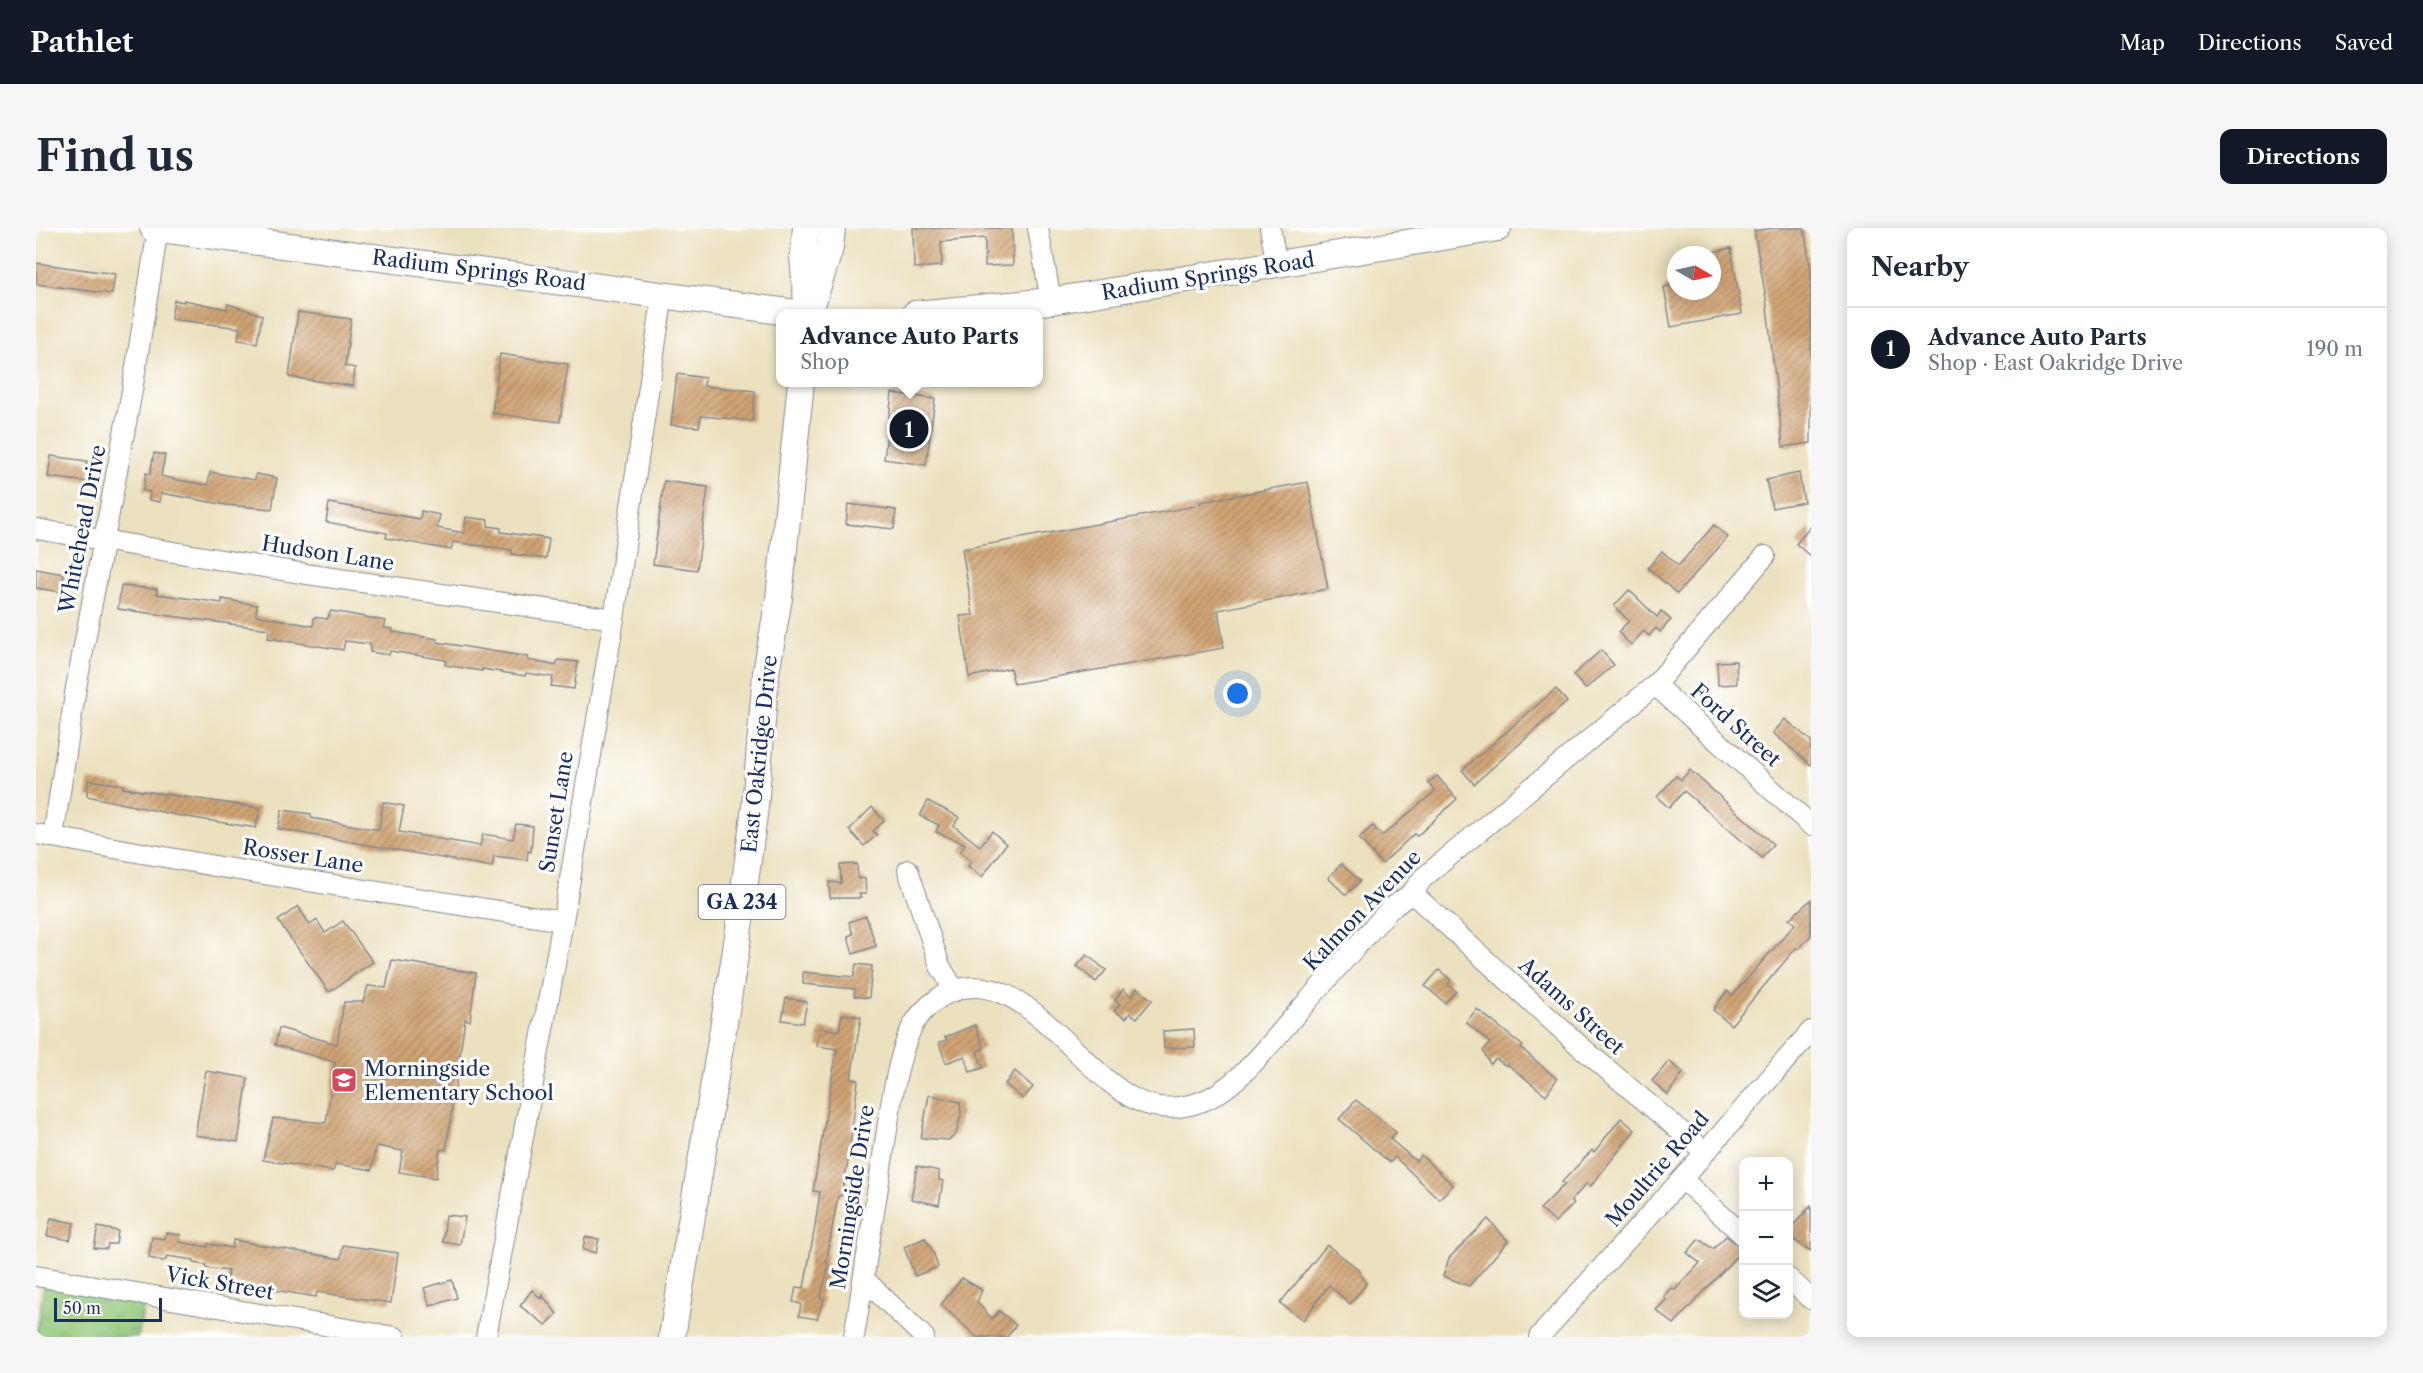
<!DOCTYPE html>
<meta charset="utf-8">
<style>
:root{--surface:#fff;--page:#f6f6f7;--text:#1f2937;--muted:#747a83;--line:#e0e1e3;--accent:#111827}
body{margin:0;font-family:"Libre Caslon Text",serif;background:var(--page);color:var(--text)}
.controls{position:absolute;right:18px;bottom:18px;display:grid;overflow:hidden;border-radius:12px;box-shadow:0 3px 15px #0003}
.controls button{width:54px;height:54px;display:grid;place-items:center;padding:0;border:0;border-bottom:2px solid var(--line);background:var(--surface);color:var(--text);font:30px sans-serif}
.compass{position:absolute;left:1631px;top:18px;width:54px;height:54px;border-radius:50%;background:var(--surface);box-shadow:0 3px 15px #0003;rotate:99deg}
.scale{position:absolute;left:18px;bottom:15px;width:108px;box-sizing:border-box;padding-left:6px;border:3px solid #1b2f5e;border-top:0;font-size:16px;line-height:21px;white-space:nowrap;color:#1b2f5e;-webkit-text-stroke:4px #fff;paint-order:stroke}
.you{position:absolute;left:1202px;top:466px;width:21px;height:21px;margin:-15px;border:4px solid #fff;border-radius:50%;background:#1a73e8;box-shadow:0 0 0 9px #1a73e833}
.badge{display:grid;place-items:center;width:39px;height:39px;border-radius:50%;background:var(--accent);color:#fff;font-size:20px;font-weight:700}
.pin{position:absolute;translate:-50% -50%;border:3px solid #fff;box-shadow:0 2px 6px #0006}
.popup{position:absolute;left:740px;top:81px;width:267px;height:78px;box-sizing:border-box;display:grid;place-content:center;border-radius:12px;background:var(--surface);filter:drop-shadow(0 2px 4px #0005);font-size:20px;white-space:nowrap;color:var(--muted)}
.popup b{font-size:22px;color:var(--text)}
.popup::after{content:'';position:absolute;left:50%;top:100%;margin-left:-12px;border:12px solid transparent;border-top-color:var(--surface)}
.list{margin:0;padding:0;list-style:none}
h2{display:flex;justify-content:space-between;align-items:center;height:78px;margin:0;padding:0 24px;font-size:26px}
h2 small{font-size:20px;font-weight:400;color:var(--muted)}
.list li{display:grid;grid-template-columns:39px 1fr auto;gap:18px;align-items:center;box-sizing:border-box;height:84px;padding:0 24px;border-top:2px solid var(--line)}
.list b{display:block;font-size:22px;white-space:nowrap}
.list p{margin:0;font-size:20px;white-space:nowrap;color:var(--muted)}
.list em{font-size:20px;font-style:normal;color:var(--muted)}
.icon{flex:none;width:33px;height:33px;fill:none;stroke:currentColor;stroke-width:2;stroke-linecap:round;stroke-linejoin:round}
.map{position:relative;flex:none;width:1775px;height:1109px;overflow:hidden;border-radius:12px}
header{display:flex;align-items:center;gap:36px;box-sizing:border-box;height:84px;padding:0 30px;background:var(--accent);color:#fff}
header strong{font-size:28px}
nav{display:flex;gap:33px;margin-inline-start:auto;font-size:21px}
.intro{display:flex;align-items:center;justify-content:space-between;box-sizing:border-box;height:144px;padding:0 36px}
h1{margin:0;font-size:42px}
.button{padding:15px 27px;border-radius:12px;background:var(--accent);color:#fff;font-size:21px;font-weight:700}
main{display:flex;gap:36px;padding:0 36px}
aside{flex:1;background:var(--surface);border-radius:12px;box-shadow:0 3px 15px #0003}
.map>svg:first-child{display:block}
</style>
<header>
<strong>Pathlet</strong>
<nav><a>Map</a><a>Directions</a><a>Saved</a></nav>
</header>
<div class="intro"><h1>Find us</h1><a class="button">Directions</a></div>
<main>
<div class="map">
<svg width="1775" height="1109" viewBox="0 0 1775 1109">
<defs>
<pattern id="grass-tufts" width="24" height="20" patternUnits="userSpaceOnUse" patternTransform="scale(1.5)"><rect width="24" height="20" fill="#90c577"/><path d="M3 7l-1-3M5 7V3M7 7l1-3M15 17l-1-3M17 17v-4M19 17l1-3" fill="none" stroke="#75a065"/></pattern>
<pattern id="building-hatch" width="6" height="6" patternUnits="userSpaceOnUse" patternTransform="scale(1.5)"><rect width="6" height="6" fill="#d0a475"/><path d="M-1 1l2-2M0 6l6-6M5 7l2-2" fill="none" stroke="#a88663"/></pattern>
</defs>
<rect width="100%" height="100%" fill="#fff"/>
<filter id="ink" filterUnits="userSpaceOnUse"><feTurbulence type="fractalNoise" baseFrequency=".0167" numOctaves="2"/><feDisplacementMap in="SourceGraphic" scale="12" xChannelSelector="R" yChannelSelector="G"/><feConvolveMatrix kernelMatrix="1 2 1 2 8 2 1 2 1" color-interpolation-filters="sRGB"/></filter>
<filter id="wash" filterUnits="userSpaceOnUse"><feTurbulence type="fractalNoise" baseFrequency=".008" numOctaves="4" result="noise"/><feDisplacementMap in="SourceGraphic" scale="24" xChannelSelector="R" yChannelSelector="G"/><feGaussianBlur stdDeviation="1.35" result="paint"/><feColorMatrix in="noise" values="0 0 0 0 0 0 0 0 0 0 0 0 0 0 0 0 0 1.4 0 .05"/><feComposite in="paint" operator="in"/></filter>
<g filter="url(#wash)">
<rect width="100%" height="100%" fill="#ece1bf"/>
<polygon fill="url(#grass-tufts)" stroke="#567a6a" stroke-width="1.5" points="9,1052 109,1069 102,1109 0,1109"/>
<g id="blocks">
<g fill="url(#building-hatch)">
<polygon points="877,0 976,0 977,37 949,38 949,10 905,14 906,38 878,40"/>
<polygon points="1738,0 1768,0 1775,42 1775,215 1747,219 1730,70 1718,3"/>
<polygon points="1695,20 1706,86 1635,99 1628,59 1640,57 1640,63 1676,63 1676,24"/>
<polygon points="0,35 79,46 76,66 0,56"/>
<polygon points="138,72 148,74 148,72 191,81 192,76 226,87 221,115 202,112 204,100 135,91"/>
<polygon points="262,84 315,91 309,138 319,140 317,158 253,149"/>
<polygon points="464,126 532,136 524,194 456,185"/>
<polygon points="641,146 669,150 668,158 719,163 716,193 665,188 663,199 635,197"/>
<polygon points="856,165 899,171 890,237 848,231"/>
<polygon points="118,225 129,227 125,248 142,252 172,257 174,244 219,252 220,246 241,250 236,281 190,277 125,265 124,274 113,272 114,264 107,263 110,245 114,246"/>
<polygon points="15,228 51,233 50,236 54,237 52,254 12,249"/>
<polygon points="1763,245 1768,274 1736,280 1730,252"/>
<polygon points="628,253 672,259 661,342 617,336"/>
<polygon points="1272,254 1292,361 1182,382 1188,420 978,456 974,440 933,449 924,388 937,387 926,321 1165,277 1164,274"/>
<polygon points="293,275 384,291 385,283 404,287 401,300 428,305 430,289 452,292 452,298 465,300 465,304 513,311 510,331 476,326 476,322 417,314 415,322 350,310 351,305 290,294"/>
<polygon points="812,276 860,282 858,301 810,296"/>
<polygon points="1678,297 1692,309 1641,366 1612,340 1626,323 1642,338"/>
<polygon points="1775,298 1775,329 1760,316"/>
<polygon points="0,341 28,346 25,364 0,360"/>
<polygon points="85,358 121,361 121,366 186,375 186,371 221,377 220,387 277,398 278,389 291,391 295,383 313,386 350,393 348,400 357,401 356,404 401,411 401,414 492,429 492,432 520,438 522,432 542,434 538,461 515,458 517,449 490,445 489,448 446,441 446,443 409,437 410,432 354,423 353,427 334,424 334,416 309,413 307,422 232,410 233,401 82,381"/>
<polygon points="1593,362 1621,389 1625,383 1635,392 1624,404 1620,400 1613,408 1608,403 1595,417 1582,404 1593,393 1578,378"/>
<polygon points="1565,422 1578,437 1549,461 1537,447"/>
<polygon points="1700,433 1701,456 1682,457 1681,434"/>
<polygon points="1520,461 1531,474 1438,556 1426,542"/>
<polygon points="1749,491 1775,513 1775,537 1737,505"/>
<polygon points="1654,542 1737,616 1726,630 1648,563 1633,580 1621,569 1640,548 1645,552"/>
<polygon points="1401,548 1421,571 1381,608 1378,606 1346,636 1344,634 1323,610 1337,598 1346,608 1399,563 1392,555"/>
<polygon points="52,552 87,557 87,560 224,580 220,600 145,588 51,568"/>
<polygon points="892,573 923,589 918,598 944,618 956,603 970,616 946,649 932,638 935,633 924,624 929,616 900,604 903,597 884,588"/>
<polygon points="347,574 368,578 363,604 444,618 447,606 477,611 480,596 497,598 495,624 492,623 491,632 458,628 456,639 242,601 246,582 275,586 275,590 343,602"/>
<polygon points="836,579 848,593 837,603 841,607 828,618 813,602"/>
<polygon points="821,636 822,651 829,650 830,666 823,666 825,670 794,670 793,654 805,655 804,637"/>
<polygon points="1305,636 1324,653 1310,667 1292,650"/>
<polygon points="1775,672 1775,707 1763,721 1760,720 1695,797 1677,782 1691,763 1697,767 1759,696 1753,691"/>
<polygon points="262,678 274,697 281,692 289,705 307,693 337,734 293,764 242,693"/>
<polygon points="830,688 840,718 817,726 812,708 817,706 813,694"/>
<polygon points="1051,727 1070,742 1060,754 1041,738"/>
<polygon points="356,732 440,745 434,793 429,791 410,922 404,921 400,950 363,944 367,923 340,918 336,942 300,936 297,943 227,932 237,890 290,895 299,834 239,817 243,800 301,816 308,774 327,774 332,758 350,760"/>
<polygon points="820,736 836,738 833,770 818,768 819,761 767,756 767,744 818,749"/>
<polygon points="1403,742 1415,752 1412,756 1420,763 1409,775 1389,758"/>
<polygon points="1101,760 1116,772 1101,790 1094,785 1090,790 1078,783 1084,776 1079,772 1087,761 1096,769"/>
<polygon points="750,770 771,774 767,795 746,792"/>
<polygon points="1441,781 1487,818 1485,820 1521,851 1510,867 1471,836 1470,838 1460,831 1454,836 1447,823 1454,815 1430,794"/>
<polygon points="806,786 825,789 815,850 822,852 812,934 805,968 802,968 790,1035 792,1035 791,1046 784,1070 788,1071 781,1091 763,1088 765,1076 757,1074 760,1059 768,1060 778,1004 784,964 777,963 801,821 781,818 784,800 803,803"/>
<polygon points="939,797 948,820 941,823 947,840 934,844 929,828 910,835 903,815 911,812 909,809"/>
<polygon points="1158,801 1159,819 1128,820 1127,803"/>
<polygon points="1633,833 1647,845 1632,867 1616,853"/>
<polygon points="170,843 212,850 202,914 159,907"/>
<polygon points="979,843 997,859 987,871 969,856"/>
<polygon points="893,867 924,874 925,887 920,906 913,912 885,910"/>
<polygon points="1320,872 1360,904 1354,911 1380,933 1385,927 1417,957 1403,971 1359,929 1354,935 1303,891"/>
<polygon points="1585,890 1599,902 1555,958 1551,955 1535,973 1538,976 1519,994 1504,981 1529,956 1526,954 1556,922 1558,924"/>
<polygon points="881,938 903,943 903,952 907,953 903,977 875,971"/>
<polygon points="1775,978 1775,1023 1752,1008 1752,1003"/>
<polygon points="410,987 429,989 424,1017 407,1014"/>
<polygon points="15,990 38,995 34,1012 11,1008"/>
<polygon points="1452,991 1472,1013 1433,1058 1407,1048 1413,1030"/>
<polygon points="62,999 82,1003 80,1016 72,1016 71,1021 58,1020"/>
<polygon points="130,1005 145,1007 143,1014 172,1019 172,1016 196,1020 197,1012 305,1031 307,1017 362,1025 355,1075 281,1064 280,1069 190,1054 192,1043 170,1040 170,1037 158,1035 158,1032 131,1028 130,1032 127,1033 113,1030 116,1009 129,1011"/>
<polygon points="1690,1008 1707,1021 1638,1096 1620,1082 1630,1072 1628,1068 1635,1060 1639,1062 1664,1035 1651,1025 1663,1011 1677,1021"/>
<polygon points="549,1009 563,1011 560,1025 547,1022"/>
<polygon points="889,1010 897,1023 902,1039 879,1048 868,1019"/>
<polygon points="1291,1017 1321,1040 1330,1056 1314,1076 1293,1057 1267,1092 1244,1075"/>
<polygon points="926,1050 946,1062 941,1074 956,1091 963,1083 980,1097 971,1109 941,1109 905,1077"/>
<polygon points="416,1052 421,1070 394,1078 388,1060"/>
<polygon points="496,1062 505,1071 506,1067 521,1086 510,1097 484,1078"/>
</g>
</g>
</g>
<g filter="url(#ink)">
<use href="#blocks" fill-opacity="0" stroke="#84888e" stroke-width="1.5"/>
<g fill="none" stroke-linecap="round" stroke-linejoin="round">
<defs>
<g id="minor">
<polyline points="1002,0 1015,73"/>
<polyline points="1234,0 1241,38"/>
<polyline points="0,301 270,346 578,391"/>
<polyline points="1619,457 1775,597"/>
<polyline points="0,606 190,640 527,693"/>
<polyline points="17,609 40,460 96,163 122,1"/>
<polyline points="872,642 904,738 919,763"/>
<polyline points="1376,665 1546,820 1668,923"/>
<polyline points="1646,951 1708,1008"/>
<polyline points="0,1048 359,1109"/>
<polyline points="1752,1050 1775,1071"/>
<polyline points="829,1052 888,1109"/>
<polyline points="450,1109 527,693 578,391 627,66"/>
<path d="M818 1109C829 1044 838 980 849 915 854 882 861 831 875 801 881 789 891 778 903 770 982 720 1045 855 1110 876 1126 881 1145 880 1161 875 1202 863 1241 806 1270 775 1298 743 1326 712 1354 681L1376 665 1387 650 1619 457 1729 328"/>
<polyline points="1503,1109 1646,951 1775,803"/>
</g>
<g id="major">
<polyline points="117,0 768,86"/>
<polyline points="770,0 767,28 771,74"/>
<polyline points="773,86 794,20 796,0"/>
<polyline points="879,86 1015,73 1462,0"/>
<polyline points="636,1109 700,722 719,579 730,445 743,370 765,154"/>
</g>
</defs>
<use href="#minor" stroke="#84888e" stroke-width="22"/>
<use href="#major" stroke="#84888e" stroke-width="28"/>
<use href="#minor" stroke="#fff" stroke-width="20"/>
<use href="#major" stroke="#fff" stroke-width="26"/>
</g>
</g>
<defs>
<symbol id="school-square" viewBox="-11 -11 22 22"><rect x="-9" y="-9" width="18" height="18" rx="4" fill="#d1495b" stroke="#fff"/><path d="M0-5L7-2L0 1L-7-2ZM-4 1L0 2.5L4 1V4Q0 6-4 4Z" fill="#fff"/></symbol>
</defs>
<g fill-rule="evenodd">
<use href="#school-square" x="293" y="837" width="30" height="30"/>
</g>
<g text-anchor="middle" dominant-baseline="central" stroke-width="6" stroke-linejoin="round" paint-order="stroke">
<rect fill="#fff" stroke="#5f6d8e" stroke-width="1.5" x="662.5" y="657" width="87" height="34" rx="4.5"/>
<g font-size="20" font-weight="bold" fill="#1b2f5e">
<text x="706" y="674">GA 234</text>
</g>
<g font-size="21" fill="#1b2f5e" stroke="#fff">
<text transform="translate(443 42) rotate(7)">Radium Springs Road</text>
<text transform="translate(1172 48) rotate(-9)">Radium Springs Road</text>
<text transform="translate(46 301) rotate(-79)">Whitehead Drive</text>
<text transform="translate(292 325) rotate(9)">Hudson Lane</text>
<text transform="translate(1700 497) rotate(42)">Ford Street</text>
<text transform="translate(723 526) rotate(-84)">East Oakridge Drive</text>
<text transform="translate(520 584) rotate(-81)">Sunset Lane</text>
<text transform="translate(267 628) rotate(9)">Rosser Lane</text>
<text transform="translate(1326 682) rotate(-46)">Kalmon Avenue</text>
<text transform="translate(1536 778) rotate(42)">Adams Street</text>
<text transform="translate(1621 941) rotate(-49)">Moultrie Road</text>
<text transform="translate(816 969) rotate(-81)">Morningside Drive</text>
<text transform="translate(184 1055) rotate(10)">Vick Street</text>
</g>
<g font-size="21" fill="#1b2f5e" stroke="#fff" text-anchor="start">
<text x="328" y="840">Morningside<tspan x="328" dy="24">Elementary School</tspan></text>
</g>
</g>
</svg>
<div class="controls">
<button>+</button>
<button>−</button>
<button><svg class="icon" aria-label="layers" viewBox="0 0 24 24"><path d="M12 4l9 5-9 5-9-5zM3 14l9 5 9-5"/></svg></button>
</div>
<svg class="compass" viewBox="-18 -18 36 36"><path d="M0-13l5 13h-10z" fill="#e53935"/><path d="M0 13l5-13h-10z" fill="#747a83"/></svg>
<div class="scale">50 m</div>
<div class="you"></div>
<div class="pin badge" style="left:873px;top:201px">1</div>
<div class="popup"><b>Advance Auto Parts</b>Shop</div>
</div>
<aside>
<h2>Nearby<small></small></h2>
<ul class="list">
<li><span class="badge">1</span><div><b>Advance Auto Parts</b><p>Shop · East Oakridge Drive</p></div><em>190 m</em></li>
</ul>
</aside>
</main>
